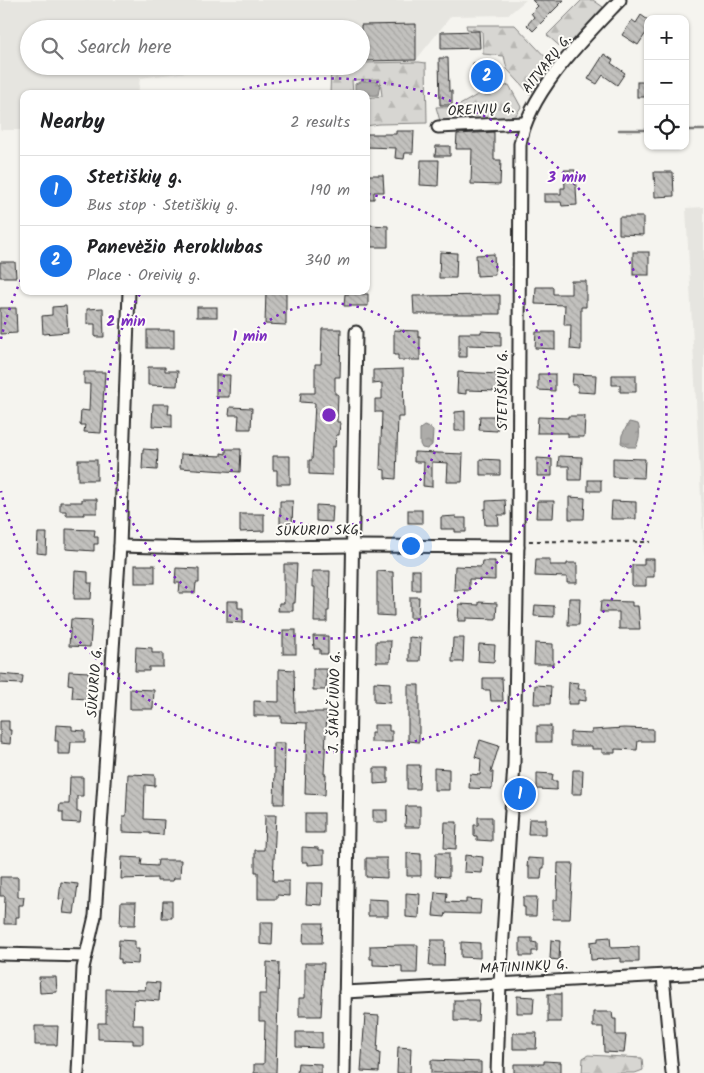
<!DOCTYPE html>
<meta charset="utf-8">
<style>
:root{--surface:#fff;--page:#f2f2f2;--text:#202124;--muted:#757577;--line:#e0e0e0;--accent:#1a73e8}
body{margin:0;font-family:Kalam,sans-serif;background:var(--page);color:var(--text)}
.controls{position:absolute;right:15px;top:15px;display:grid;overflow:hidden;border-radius:10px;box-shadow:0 1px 4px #0004}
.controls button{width:45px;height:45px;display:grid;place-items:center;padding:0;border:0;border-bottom:1px solid var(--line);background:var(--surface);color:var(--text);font:25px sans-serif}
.you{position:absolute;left:410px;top:545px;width:18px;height:18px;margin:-12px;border:4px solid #fff;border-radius:50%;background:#1a73e8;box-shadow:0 0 0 8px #1a73e833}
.badge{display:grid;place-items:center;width:32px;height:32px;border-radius:50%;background:var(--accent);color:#fff;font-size:16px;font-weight:700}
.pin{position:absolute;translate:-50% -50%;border:2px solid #fff;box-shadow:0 1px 5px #0006}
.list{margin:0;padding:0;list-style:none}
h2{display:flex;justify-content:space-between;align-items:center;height:65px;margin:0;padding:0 20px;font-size:21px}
h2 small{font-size:16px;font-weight:400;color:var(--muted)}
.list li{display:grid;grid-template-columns:32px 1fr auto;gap:15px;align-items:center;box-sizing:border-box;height:70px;padding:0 20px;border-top:1px solid var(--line)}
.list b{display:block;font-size:19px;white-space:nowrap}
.list p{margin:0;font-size:16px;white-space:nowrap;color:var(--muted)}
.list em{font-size:16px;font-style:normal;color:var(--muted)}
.icon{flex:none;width:28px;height:28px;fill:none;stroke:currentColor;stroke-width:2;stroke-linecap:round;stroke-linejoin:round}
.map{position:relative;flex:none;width:704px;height:1073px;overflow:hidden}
.search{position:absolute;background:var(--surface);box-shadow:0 1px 4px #0004;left:20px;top:20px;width:350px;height:55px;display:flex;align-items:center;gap:12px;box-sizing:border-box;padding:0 18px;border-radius:28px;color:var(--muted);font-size:19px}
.panel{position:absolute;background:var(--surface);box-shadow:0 1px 4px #0004;left:20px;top:90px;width:350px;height:205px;border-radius:10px}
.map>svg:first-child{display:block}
</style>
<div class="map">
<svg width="704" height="1073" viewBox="0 0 704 1073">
<defs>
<pattern id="forest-firs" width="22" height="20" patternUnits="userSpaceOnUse" patternTransform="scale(1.25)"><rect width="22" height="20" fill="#d7d6d2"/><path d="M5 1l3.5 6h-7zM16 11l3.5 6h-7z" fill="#b9b8b4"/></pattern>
<pattern id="water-ripples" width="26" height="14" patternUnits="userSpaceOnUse" patternTransform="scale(1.25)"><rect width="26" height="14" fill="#adaca9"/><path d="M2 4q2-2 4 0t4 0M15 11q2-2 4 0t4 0" fill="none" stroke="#8d8c8a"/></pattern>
<pattern id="building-back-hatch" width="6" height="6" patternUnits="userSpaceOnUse" patternTransform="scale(1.25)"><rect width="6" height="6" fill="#c2c1be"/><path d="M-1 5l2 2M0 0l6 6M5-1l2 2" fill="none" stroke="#a7a6a3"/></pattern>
</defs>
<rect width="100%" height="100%" fill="#f5f4ef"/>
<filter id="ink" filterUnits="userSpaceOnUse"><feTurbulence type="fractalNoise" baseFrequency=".02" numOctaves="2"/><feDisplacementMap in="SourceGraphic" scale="10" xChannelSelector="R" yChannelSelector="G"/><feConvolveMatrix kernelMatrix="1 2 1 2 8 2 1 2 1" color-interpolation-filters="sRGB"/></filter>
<g filter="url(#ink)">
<g fill="#e6e5e0">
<polygon points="0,0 526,0 508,15 451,16 416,60 361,61 361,29 29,29 29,66 236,66 140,78 138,94 24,94 24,130 0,130"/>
<polygon points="704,207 704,555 686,208"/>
</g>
<g fill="url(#forest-firs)" stroke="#81807e">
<polygon points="582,0 593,0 603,7 564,50 547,35"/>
<polygon points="466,25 515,25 552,64 530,94 507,69 504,56 483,54 482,31 467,29"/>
<polygon points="419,62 426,63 427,123 379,124 366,126 366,98 382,96 380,79 352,80 353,94 330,94 331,66 361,66 361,63"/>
<polygon points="509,85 521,107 514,118 440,121 436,107 458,106 479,94"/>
<polygon points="588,1055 642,1058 643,1070 635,1073 582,1073 583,1058"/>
</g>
<g fill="url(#water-ripples)" stroke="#797877">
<path d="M363 81H376L380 84 378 95C370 96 365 94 357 94L355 89V84Z"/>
<path d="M629 422 638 424C641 432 639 440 636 447H628L621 443 622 435Z"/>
<polygon points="424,426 431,428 433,431 432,445 427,449 422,448 420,444 420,429"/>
</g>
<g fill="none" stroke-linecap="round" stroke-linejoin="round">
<g stroke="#797877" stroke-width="2.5">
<polyline points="619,130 648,130"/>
<polyline points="685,130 704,130"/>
</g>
</g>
<g fill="url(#building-back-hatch)" stroke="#2b2b2b">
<polygon points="532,0 564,0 533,31 527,25 534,17 531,13 538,6"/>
<polygon points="641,15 648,20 648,30 638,45 622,35 632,20 636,23"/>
<polygon points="416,24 416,60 361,61 361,25"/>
<polygon points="479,31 480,48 441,49 441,32"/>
<polygon points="604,54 613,60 611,63 625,73 617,85 603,75 597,84 588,79"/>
<polygon points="439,58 448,58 449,91 452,91 452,105 440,105"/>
<polygon points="496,62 496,69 501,69 501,83 474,83 473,63"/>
<rect x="637" y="82" width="11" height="15"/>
<polygon points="396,131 414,131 413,153 405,153 404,159 395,158 396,148 366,147 366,134 396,134"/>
<polygon points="494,132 494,160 501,160 500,185 471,184 472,149 456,149 457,134"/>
<polygon points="436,146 450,146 450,156 435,156"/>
<polygon points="421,160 439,160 438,186 420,185"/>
<polygon points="564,170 575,170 577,205 562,206 561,202 544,202 544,194 561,194 561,188 565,188"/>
<polygon points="654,172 673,172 674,196 655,197"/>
<polygon points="366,175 383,175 384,192 374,192 374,199 366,199"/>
<polygon points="619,217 643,217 643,235 619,234"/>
<polygon points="370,225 388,226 388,247 369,247"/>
<polygon points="440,252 457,253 456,278 439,278"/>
<rect x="633" y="252" width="16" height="23"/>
<polygon points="494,254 495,275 477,276 476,255"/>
<polygon points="0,262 15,262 16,277 0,277"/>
<polygon points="571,281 586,281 586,307 581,307 581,350 570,349 571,325 564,325 565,305 535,304 536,287 553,287 553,294 571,294"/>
<polygon points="266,291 286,291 286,325 265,324"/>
<polygon points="345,294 368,294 368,306 344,306"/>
<polygon points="500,295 500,314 414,314 413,296"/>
<polygon points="66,306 68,332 43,334 42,316 52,315 52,307"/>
<rect x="197" y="307" width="20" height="10"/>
<polygon points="0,308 16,308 17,333 0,334"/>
<polygon points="103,308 104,337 95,337 95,324 87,324 87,309"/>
<polygon points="322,329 341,329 340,377 335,377 335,394 338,394 337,422 340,422 339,435 336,435 335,447 332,447 332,475 309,474 309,460 312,460 315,403 300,402 301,393 315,393 315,364 321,364"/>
<rect x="147" y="330" width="27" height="18"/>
<polygon points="394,330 418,331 418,337 420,337 420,360 398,360 398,355 394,355"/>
<polygon points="481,331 501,332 501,346 467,345 467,357 459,357 459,333 481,333"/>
<polygon points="536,332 555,332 555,349 535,348"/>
<polygon points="148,367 165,367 165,371 178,371 177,386 148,385"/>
<polygon points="403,369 404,417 398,417 396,479 385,478 385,470 380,469 382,412 375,412 375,399 382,399 382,383 373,384 373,370"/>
<polygon points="84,372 105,372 101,433 84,432 85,425 80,425 81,410 89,411 90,384 84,384"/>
<polygon points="458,372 500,374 499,391 466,390 466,394 457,393"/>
<polygon points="538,374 555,374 555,391 538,390"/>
<polygon points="573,374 596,375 595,393 578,392 578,385 572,385"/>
<polygon points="216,375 230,375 229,397 216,397"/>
<polygon points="612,375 636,375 636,392 620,392 620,385 612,385"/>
<polygon points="153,404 169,404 168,414 172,414 172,427 152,426"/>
<polygon points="230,407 252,408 251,429 238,429 239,415 229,415"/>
<polygon points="465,411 465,431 455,431 455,412"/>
<polygon points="480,416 498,416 497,431 479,430"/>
<polygon points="568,416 585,416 584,437 568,437 568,433 537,433 538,417 568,418"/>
<polygon points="143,449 158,450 157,470 142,469"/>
<polygon points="226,449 241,449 240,472 180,468 181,454 221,456 221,453 226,454"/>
<polygon points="414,452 463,454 462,482 447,482 448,463 432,462 432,487 423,486 424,462 414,462"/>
<polygon points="273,456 290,456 290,484 277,484 277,470 273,470"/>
<polygon points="559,456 582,457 581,480 569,480 569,466 558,466"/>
<polygon points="537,458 552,459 552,476 537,476"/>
<polygon points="613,458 645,459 644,478 613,477"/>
<polygon points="480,459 500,460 500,475 480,475"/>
<rect x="78" y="460" width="19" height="20"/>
<rect x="588" y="480" width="13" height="11"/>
<polygon points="569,497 585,498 584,519 569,519"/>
<polygon points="82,499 97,499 97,513 84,513 84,515 66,515 66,511 60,511 60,502 82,502"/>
<polygon points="505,500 506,515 498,515 499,525 485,525 484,509 486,509 486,501"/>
<polygon points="280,501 293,501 292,525 280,525"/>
<polygon points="537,501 554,501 553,518 536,518"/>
<polygon points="612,501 636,502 636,519 611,519"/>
<polygon points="316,505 333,506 332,522 316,521"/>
<rect x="408" y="510" width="14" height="13"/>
<polygon points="240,514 264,514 264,531 240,532"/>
<polygon points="456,516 456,518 466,518 466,532 455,532 455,529 441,529 441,517"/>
<polygon points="66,529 95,530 94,537 98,537 98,544 94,544 94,551 66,549"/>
<polygon points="38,533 47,533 46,554 37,553"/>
<polygon points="536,559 550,559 550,565 567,565 567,563 577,563 577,583 567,583 567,577 535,576"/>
<polygon points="644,559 654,559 654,577 646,577 646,586 632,586 632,565 644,565"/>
<polygon points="482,561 495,561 495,580 469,579 469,590 454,590 455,566 481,567"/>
<polygon points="284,564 297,564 295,603 293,603 293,611 278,611 279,603 284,603"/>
<rect x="135" y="565" width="20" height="18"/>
<polygon points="176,568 199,569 199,583 196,583 195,593 179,593 180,583 175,583"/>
<rect x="412" y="570" width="8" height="20"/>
<polygon points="75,571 88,572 88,583 92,583 91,599 74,599"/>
<polygon points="312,571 330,571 329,611 327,611 327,622 314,622 315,587 312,587"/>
<polygon points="377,571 393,572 394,616 377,615"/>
<polygon points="410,597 419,597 418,618 410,618"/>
<polygon points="569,598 580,598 579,625 568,625"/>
<polygon points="227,601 238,601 238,608 243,608 243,623 227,622"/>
<polygon points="601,601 632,602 632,606 638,606 640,629 619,629 619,612 600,612"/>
<polygon points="479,602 497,603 496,619 466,618 466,621 458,621 459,604 479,605"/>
<polygon points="535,605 554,606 554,617 534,616"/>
<polygon points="71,619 92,620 90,647 69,646"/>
<rect x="283" y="630" width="13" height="24"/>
<polygon points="313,636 328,636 328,654 320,654 320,649 314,649"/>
<polygon points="409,637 421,638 420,661 409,661"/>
<polygon points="453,638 464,638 463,662 452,662"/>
<polygon points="376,641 391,641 390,662 376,662"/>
<polygon points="535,643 553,644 553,664 534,664"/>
<polygon points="479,644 495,645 494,662 478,661"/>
<polygon points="136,647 152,648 152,653 163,653 163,667 149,667 149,671 135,671"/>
<polygon points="279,669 294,670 295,712 327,712 324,774 326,774 325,795 305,794 307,723 281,722 281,716 254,716 254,701 279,702"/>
<polygon points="313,669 327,669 326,690 313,690"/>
<polygon points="69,671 89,672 87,699 72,698 73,685 68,684"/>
<polygon points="0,674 23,676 22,684 0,683"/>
<polygon points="483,678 502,678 503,701 491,701 490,690 483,690"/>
<polygon points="374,682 390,683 390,703 374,702"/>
<polygon points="569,682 579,683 578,689 586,689 586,701 578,700 578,704 568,704"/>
<polygon points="408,685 419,685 419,742 408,741"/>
<polygon points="535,685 551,686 550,704 534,704"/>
<polygon points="130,689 154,690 153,709 130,709"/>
<polygon points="0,721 9,721 9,730 11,730 10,744 0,743"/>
<polygon points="56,725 72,726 72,730 85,731 85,742 71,742 70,754 58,754 58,741 55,741"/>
<polygon points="374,725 389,725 389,731 392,731 392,742 371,742 371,733 374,733"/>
<rect x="537" y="726" width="14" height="16"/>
<polygon points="624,728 653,729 653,741 638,741 637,750 615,749 615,753 602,753 602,749 592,749 592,746 570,746 570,732 592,733 592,730"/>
<polygon points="480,740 499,746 491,772 493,772 492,789 469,788 470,774 480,775 481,759 475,757"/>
<polygon points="273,743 285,743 284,804 274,804 275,768 273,768"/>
<polygon points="407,765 420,765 419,789 407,789"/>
<polygon points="374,768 388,768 388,783 374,784"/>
<polygon points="434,768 449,769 449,790 434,790"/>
<polygon points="573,770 583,770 582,794 572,794"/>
<polygon points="537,773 553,774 552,781 557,781 557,790 537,789"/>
<polygon points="128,774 155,775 155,786 145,785 144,819 164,820 163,835 150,834 150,833 123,832 123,816 126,816"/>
<polygon points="70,777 83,777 83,796 77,796 77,812 81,812 80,823 63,822 63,812 59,812 60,804 69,804"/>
<polygon points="406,806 420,806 420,827 405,827"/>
<rect x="373" y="810" width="14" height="12"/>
<rect x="305" y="813" width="19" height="20"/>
<polygon points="265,815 276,815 273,881 289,881 289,896 277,895 277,899 258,899 258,872 255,872 255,850 264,850"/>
<polygon points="478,817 492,817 492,841 477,840 477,836 474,836 474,825 478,825"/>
<polygon points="529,819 546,819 546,834 528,834"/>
<polygon points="445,822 457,822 456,849 444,848"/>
<polygon points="302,847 318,848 318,850 324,850 324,864 308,865 308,862 302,862"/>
<polygon points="407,853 421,854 421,876 407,876"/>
<polygon points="436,853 449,853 449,877 435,876"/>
<polygon points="465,855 483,857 482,873 464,872"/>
<polygon points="122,857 142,858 141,865 157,866 158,860 181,860 180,878 174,878 173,881 157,881 157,878 121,879"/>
<polygon points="366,858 387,858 387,878 366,877"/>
<polygon points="528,858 544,859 544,868 542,868 541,879 529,879 529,867 527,867"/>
<polygon points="558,863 573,863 570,919 553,919 553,900 557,900"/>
<polygon points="0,877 18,877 18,897 24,897 23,905 19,905 19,917 16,917 16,924 4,924 5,896 0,896"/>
<polygon points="61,882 78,884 74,914 63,913 65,900 59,899"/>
<polygon points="307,883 323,883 322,905 306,904"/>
<polygon points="435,892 447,893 446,902 466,903 466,899 481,900 480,914 446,913 445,917 433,916"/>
<polygon points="406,893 420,894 419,918 406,917"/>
<polygon points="523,897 537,897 536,916 525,916 525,907 523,907"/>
<polygon points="368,899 388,900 388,916 368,916"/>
<polygon points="163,901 172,901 172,918 162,918"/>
<polygon points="121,902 136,902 135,925 120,925"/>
<polygon points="260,922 273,922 272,945 260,944"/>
<polygon points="304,923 323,923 322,943 303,943"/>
<polygon points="610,937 611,948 639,947 639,962 621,962 621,958 591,960 590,942 598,941 598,938"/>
<polygon points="520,938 532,938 532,942 537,943 537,951 532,951 532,956 520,956"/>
<polygon points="119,940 135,941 135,949 139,949 138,964 121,963 121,959 118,959"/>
<polygon points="431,940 445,940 444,966 429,966"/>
<polygon points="551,940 560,941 559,960 550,959"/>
<polygon points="461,942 480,943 480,958 461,957"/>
<polygon points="402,945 418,945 417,973 402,973 402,966 373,965 373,959 370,959 370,946"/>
<polygon points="267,962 279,963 276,1073 254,1073 254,1064 264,1064 265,1021 259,1021 259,994 266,994"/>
<polygon points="305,963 324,963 321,1016 299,1016 299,998 305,998"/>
<polygon points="39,977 56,977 57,992 40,993"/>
<polygon points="146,982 160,983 159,1001 134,999 133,1025 143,1025 143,1044 133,1044 133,1040 98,1039 98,1023 106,1023 106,989 145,990"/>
<rect x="548" y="994" width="13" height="28"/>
<polygon points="517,996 534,997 533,1013 517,1013"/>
<polygon points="454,1000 479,1000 478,1021 454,1021"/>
<polygon points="593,1012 612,1012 613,1019 616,1019 616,1035 626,1035 624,1053 604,1052 603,1027 593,1027"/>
<polygon points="365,1015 379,1016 377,1052 380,1053 379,1072 361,1071"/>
<polygon points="35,1026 58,1026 57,1045 35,1045"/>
<polygon points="296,1032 322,1032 322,1048 296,1047"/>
<polygon points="513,1033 537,1033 536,1049 513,1049"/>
<polygon points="398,1047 411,1048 410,1073 397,1073"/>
<polygon points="431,1060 481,1062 481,1073 431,1073"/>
<polygon points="544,1061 561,1062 561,1073 514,1073 514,1064 544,1064"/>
<polygon points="298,1063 321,1064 321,1073 297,1073"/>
</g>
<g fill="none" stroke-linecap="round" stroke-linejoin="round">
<defs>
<g id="minor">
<polyline points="438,127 524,123"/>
<polyline points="120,546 195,548 353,546 518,547"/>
<polyline points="0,954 86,956"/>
<polyline points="663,976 672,1073"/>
<polyline points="345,992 704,973"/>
<polyline points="78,1073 83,968 95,916 120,546 129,291"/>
<polyline points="344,1073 356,332"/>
<path d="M497 1073 500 983 514 764 518 541 520 144C529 92 584 38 620 0"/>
</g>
</defs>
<use href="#minor" stroke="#2b2b2b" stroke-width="15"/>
<polyline stroke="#2b2b2b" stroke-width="2" stroke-dasharray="4 4" stroke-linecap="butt" points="529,541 651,542"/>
<use href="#minor" stroke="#fdfcf7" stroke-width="11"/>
</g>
</g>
<g fill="none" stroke="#7b2cbf" stroke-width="2.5" stroke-dasharray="2.5 5">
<circle cx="329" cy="415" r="112"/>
<path d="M368 194A224 224 0 1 1 142 291"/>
<path d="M1 339A337 337 0 0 1 24 273M228 94A337 337 0 1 1 1 491"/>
</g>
<g text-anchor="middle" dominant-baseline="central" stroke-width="4" stroke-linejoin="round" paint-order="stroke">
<g font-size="14" fill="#2b2b2b" stroke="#fdfcf7">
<text transform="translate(547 64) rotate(-52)">AITVARŲ G.</text>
<text transform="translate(481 110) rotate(-3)">OREIVIŲ G.</text>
<text transform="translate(503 390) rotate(-90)">STETIŠKIŲ G.</text>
<text transform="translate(319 531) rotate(-1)">SŪKURIO SKG.</text>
<text transform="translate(95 682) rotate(-86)">SŪKURIO G.</text>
<text transform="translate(335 702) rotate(-89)">J. ŠIAUČIŪNO G.</text>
<text transform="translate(524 967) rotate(-3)">MATININKŲ G.</text>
</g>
</g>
<circle cx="329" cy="415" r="8" fill="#7b2cbf" stroke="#fdfcf7" stroke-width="2.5"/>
<g font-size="15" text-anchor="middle" font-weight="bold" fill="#7b2cbf" stroke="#fdfcf7" stroke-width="4" stroke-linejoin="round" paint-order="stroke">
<text x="567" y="182">3 min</text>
<text x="126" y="326">2 min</text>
<text x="250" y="341">1 min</text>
</g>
</svg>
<div class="controls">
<button>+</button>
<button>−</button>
<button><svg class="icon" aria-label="locate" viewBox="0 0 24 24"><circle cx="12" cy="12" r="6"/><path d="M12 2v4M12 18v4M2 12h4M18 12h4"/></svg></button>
</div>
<div class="you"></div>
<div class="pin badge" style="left:520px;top:794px">1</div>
<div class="pin badge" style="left:487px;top:76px">2</div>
<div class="search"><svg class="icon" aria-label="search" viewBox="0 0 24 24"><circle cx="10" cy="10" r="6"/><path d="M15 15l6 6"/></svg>Search here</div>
<section class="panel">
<h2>Nearby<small>2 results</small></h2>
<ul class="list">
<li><span class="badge">1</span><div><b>Stetiškių g.</b><p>Bus stop · Stetiškių g.</p></div><em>190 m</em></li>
<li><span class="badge">2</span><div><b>Panevėžio Aeroklubas</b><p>Place · Oreivių g.</p></div><em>340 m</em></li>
</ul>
</section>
</div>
